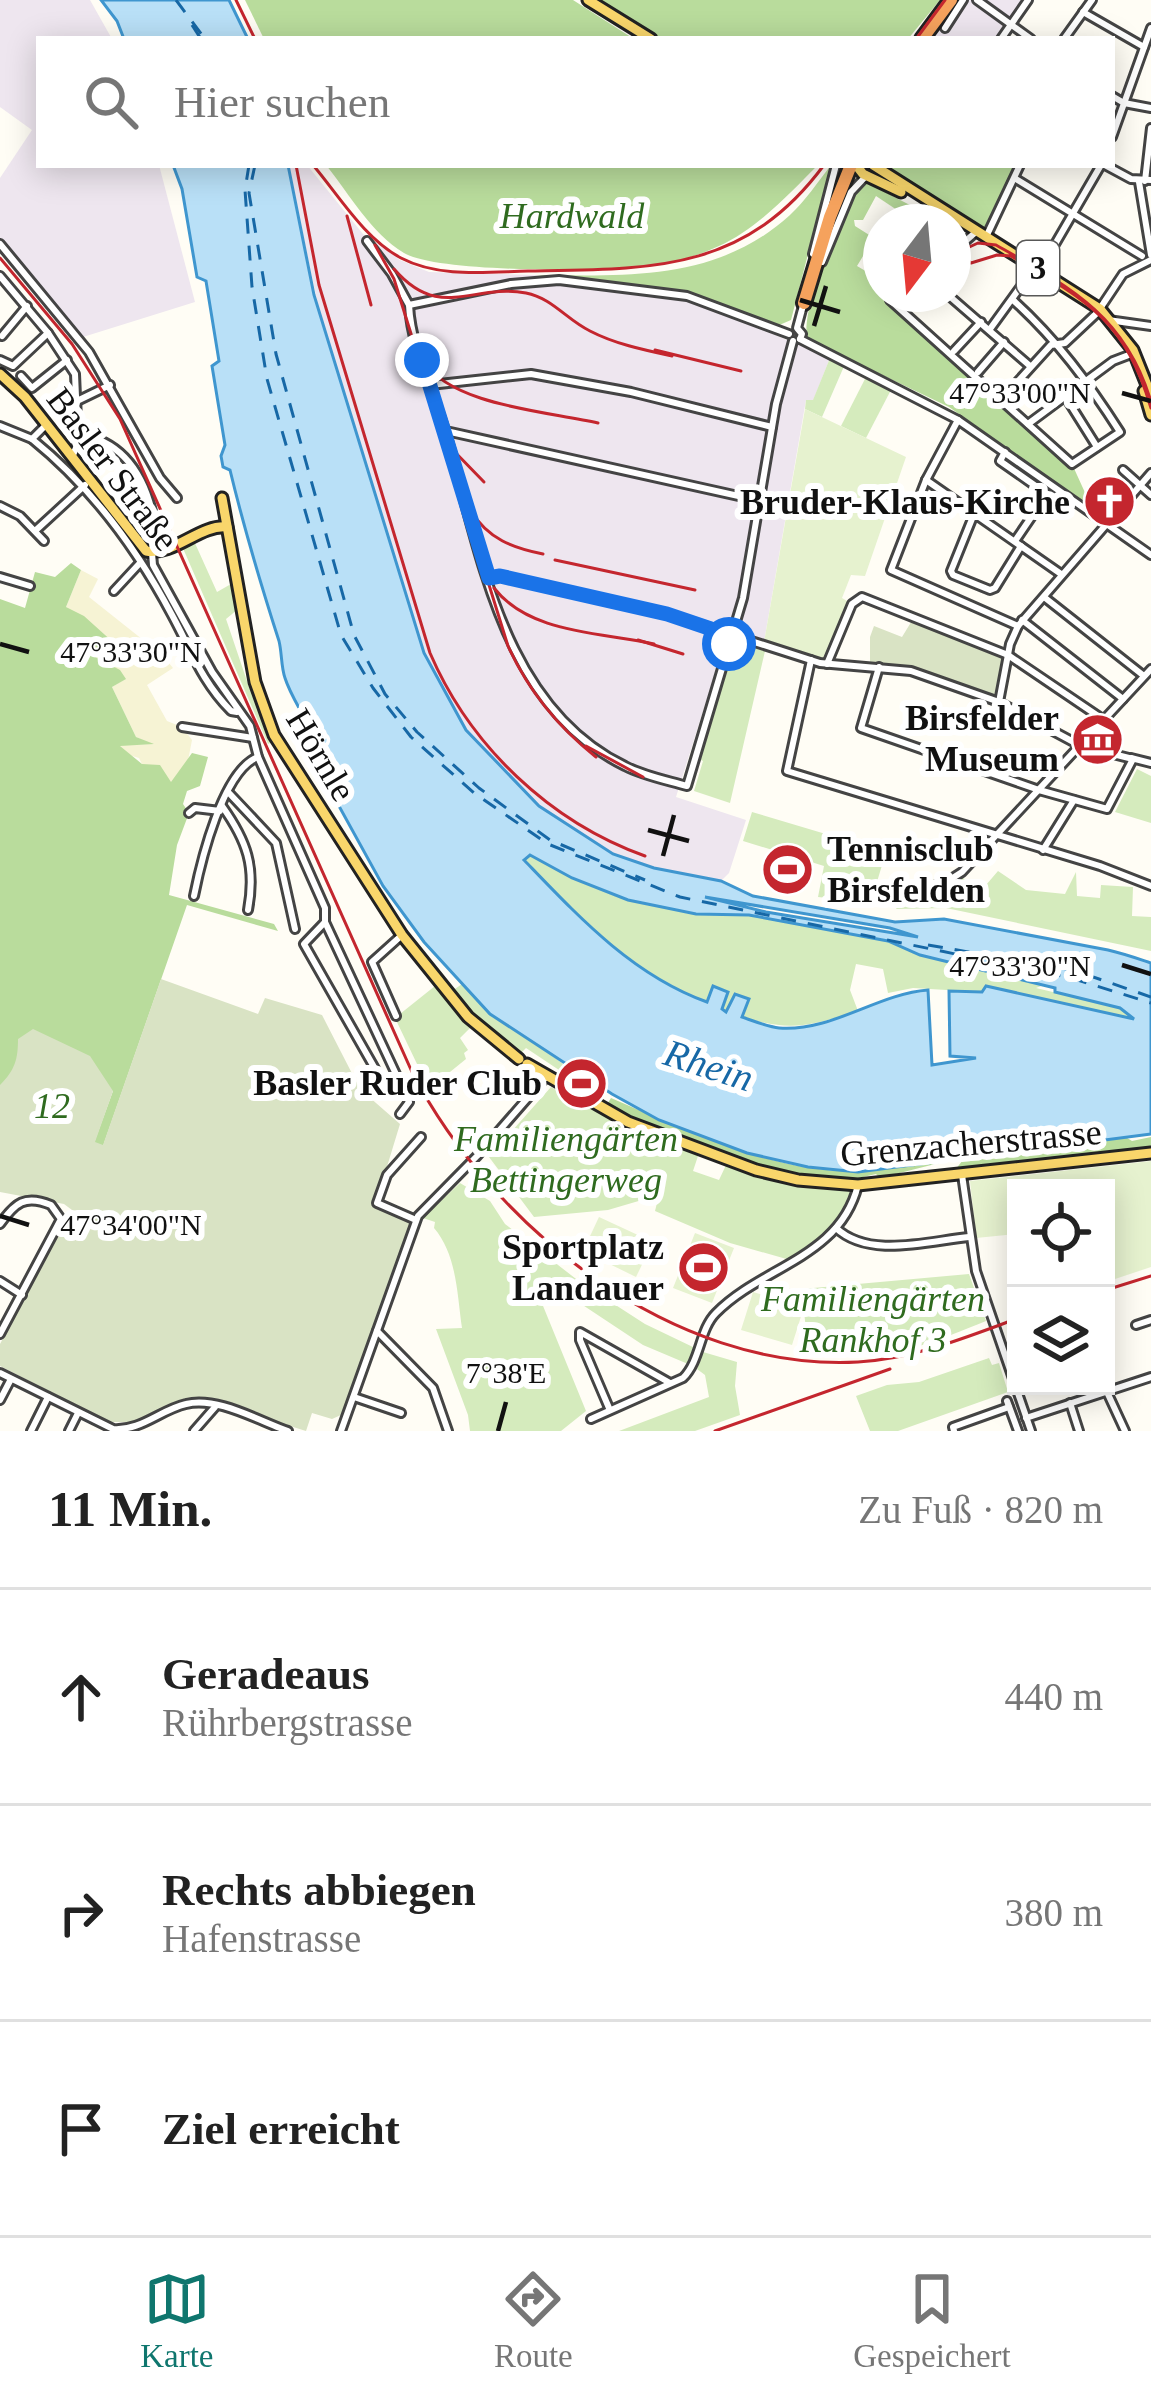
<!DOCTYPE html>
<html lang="de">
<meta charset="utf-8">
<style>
:root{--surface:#fff;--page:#f6f6f6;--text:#222;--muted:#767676;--line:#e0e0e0;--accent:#0f766e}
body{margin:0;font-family:Georgia,serif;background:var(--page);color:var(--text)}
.controls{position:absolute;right:36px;bottom:36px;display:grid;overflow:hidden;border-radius:0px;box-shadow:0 6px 30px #0003}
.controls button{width:108px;height:108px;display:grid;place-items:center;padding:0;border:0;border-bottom:3px solid var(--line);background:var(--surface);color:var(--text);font:60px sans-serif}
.compass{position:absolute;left:863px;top:204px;width:108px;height:108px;border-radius:50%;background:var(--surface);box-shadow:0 6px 30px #0003;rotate:196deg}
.stop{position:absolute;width:36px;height:36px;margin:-27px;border:9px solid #1a73e8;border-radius:50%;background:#fff}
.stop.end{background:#1a73e8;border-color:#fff;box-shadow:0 3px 12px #0008}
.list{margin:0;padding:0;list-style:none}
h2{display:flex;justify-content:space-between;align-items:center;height:156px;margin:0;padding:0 48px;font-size:51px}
h2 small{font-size:39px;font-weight:400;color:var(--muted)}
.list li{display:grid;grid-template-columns:78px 1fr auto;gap:36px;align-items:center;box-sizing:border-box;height:216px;padding:0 48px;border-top:3px solid var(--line)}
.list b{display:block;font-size:45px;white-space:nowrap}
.list p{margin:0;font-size:39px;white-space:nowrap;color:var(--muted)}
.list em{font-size:39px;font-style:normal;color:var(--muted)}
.icon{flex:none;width:66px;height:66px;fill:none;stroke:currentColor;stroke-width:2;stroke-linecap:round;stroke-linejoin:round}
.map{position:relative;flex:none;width:1151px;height:1431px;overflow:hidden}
.search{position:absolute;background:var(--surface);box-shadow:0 6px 30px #0003;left:36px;right:36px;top:36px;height:132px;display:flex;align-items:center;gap:30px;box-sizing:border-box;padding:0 42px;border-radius:0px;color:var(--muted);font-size:45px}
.sheet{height:804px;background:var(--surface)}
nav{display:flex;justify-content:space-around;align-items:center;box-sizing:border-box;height:168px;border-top:3px solid var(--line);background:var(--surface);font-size:33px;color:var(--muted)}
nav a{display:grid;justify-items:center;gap:6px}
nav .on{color:var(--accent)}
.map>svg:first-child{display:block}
</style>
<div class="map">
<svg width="1151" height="1431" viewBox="0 0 1151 1431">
<rect width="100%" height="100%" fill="#fffdf5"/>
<g fill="#eee6ef">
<polygon points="0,0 90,0 112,39 39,39 39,165 159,165 195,302 83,337 0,239 0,178 32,130 0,107"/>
<polygon points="961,0 1028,0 1001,39 933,39"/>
<polygon points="288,165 307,165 363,234 400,260 429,272 536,275 563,284 692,300 830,358 813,401 806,400 764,642 728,632 676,797 746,820 729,873 721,881 654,868 601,849 539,806 484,751 449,705 424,653 322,324"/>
</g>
<polygon fill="#f6f3d4" points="81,570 98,579 89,597 162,655 173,668 147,685 167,721 182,727 192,740 187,766 171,783 142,764 139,758 126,754 119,745 151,744 136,737 112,687 125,679 120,671 82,650 87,641 116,659 66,607"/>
<g fill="#d5ebbd">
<polygon points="830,358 845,364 822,417 805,409 806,400 813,400"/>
<polygon points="867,375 892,388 866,438 841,426"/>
<polygon points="194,541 217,592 231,584 237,610 226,619 249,687 274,741 268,744 182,546"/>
<polygon points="735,641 765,651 730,803 694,791 703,761 699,759"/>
<polygon points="1137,769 1151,776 1151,823 1115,812"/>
<polygon points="752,812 886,852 873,895 865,902 818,897 824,866 743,841"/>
<path d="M530 855 572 878 628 900 696 914 749 915 889 941 920 955 1044 985 1036 988 1120 1008 1134 1020 987 986 981 992 913 988 888 993 883 969 856 964 850 990 858 1011C810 1026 791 1032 742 1017L749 1000 727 1012 722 1010 728 991 708 1002C632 975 578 916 523 859Z"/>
<path d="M998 871 1026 890 1065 894 1076 872 1077 896 1100 898 1101 885 1133 887 1132 916 1151 917V951L946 908 896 909C911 889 945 892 962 877L980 892Z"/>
<path d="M462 984C493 1017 530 1039 566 1066L562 1072 526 1048 517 1057 482 1026 452 991Z"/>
<polygon points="435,986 471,1027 460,1038 468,1050 464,1053 466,1059 429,1089 395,1018"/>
<path d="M551 1087 625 1127 699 1153 693 1171 719 1180 727 1163 774 1179 851 1189C855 1217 811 1244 790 1260L730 1243 655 1211 659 1195 608 1210 534 1217 489 1157Z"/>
<path d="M460 1183 490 1201 505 1224 580 1282 645 1324 695 1348 688 1364 643 1345 557 1288H551L541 1301 586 1411 561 1431H470L468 1415 436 1329 462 1328C457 1294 457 1255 434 1228L435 1222 423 1218Z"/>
<path d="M969 1274 986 1321C921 1347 879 1366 808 1352L802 1289Z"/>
<polygon points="703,1352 737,1362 735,1386 740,1415 695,1431 619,1431 709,1397 705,1375 697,1369"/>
<polygon points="989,1358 992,1365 999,1363 1008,1392 898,1431 870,1431 856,1396 887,1385 919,1382"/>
</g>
<g fill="#b9dc9c">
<polygon points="245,0 573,0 634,39 264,39"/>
<polygon points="597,0 940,0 908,39 662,39"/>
<path d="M326 165H818C789 194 757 229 719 246 704 253 684 260 667 263 623 272 439 274 404 253 371 233 350 195 326 165Z"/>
<path d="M831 165 791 320 777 326 687 292 536 275C627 276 718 281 790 215 805 201 818 182 831 165Z"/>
<polygon points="882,165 1020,165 987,235"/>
<path d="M867 183 943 222H915L876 196 863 220H854L855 226 874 238 857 266 881 280V294H890V301L1072 464 1092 508 949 407 807 339C801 300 842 223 859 186Z"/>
<polygon points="71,563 81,570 66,607 84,616 125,653 117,659 88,642 82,650 120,670 126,679 112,687 136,737 154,744 120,746 142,764 160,765 171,782 192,753 208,757 200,786 187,791 183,804 189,813 177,845 169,895 274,924 278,931 187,905 103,1146 94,1143 113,1091 0,1096 0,599 25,608 35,572 55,577"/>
<path d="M611 1098C683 1129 775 1174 860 1171 888 1171 919 1163 943 1162L880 1178 876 1174 850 1180 779 1172 655 1129 606 1106Z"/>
<polygon points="1124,1136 1132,1141 1151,1137 1151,1149 955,1170 963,1160 980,1157"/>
</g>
<g fill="#d9e3c4">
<polygon points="913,619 1003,655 998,696 900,665 870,663 870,637 874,626 902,637"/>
<path d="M161 979 258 1014 265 998 322 1015 360 1089 400 1124 375 1206 405 1218 411 1224 341 1415 332 1419 312 1413 306 1431 200 1398 175 1402 135 1422H109L0 1366V1344L72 1210 64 1204 0 1192V1085C15 1070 18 1059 18 1039L33 1029 90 1056 113 1091 95 1142 103 1145Z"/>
</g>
<g fill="#e6f2cf">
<polygon points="805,409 906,457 865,576 851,575 842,598 849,602 825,660 764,642"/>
<polygon points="1151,1161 1151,1267 1106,1282 1106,1188 1016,1188 1016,1234 976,1238 970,1181"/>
<polygon points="599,1217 653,1242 636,1277 583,1251"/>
<polygon points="695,1233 734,1248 712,1303 673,1288"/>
<polygon points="771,1283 801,1292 797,1305 804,1307 792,1345 741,1330 753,1292 767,1296"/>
</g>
<g fill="#b9e0f7" stroke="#3f96cf" stroke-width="3" fill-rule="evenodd">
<polygon points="101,0 229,0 248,39 124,39 117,21"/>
<path d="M173 165H288L314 295 424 653 466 730 539 806 613 854 654 868 721 881 753 896 895 922 944 919 1108 950C1125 954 1136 958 1151 963V1134L858 1172 808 1167 747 1153 659 1120 612 1094 490 1014 424 942 383 886 318 768C322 735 294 707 285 678 281 667 282 653 279 641 261 585 244 528 230 470L223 467 221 456 225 445 212 366 219 361 206 281 197 277 182 189ZM530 855 572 878 628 900 696 914 749 915 888 941 920 955 1055 988V992L1120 1008 1134 1019 986 986 982 992 949 991 950 1056 976 1058 932 1065 928 990C877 994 832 1032 779 1028 768 1027 754 1021 742 1017L749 999 735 994 726 1012 722 1009 728 992 713 986 707 1002C632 975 578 916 524 860ZM705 897 890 928 918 937 766 912Z"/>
</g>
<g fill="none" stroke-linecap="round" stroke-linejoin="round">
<g stroke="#1768a6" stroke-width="3" stroke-dasharray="15 12" stroke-linecap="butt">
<polyline points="176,0 205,39"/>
<polyline points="192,25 201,39"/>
<polyline points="249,165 245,190 252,287 267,379 341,635 373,688 411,737 474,793 548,844 680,897 1071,978 1151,1003"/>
<polyline points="255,165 249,193 276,354 354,635 385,694 417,732 479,788 550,840 645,880"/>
<polyline points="928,945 1073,970 1151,997"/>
</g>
<defs>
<g id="minor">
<polyline points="977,0 1031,39"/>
<polyline points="1083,12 1144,47"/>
<polyline points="945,28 963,0"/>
<polyline points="1001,39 1028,0"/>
<polyline points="1064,39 1092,0"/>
<polyline points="1112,96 1124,103 1151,108"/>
<polyline points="1112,137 1151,28"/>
<polyline points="1105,165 1131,179 1151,180"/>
<polyline points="1016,179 1142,256"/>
<polyline points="1145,181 1151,128"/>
<polyline points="1139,182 1151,255"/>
<polyline points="986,237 1020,165"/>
<path d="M367 241 392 274 409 305C411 349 435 395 447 437 481 555 503 707 625 766 644 776 666 780 687 786L743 598 776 404 793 341"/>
<polyline points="0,244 89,352 160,478 177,498"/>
<polyline points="953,252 977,231"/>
<polyline points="813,254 836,165"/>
<polyline points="822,262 851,192 867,175"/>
<polyline points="1040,270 1101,165"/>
<polyline points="0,276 48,333 75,374 78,443 73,455"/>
<path d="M900 294 890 300 1072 464 1120 432C1088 382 1057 340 1013 300"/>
<polyline points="947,294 1030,366"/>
<polyline points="409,305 511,284 559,280 687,296 789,334"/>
<polyline points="1108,320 1151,326"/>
<polyline points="990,329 1035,267"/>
<polyline points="2,336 27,306"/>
<polyline points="800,339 958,420 1151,555"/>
<polyline points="800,339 802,334 797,328 804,302"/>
<polyline points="954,351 981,322"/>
<polyline points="0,360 13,366 48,333"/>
<polyline points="978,372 1004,342"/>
<polyline points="21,376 32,388 67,360"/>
<polyline points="430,385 531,374 631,392 772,427"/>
<polyline points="1065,396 1097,447"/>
<polyline points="1001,400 1051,345 1065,343 1097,313 1123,274 1151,260"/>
<polyline points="77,401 110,385"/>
<polyline points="958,420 926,480 891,570 1018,626"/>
<polyline points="1028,424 1113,361 1134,353"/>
<polyline points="0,426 32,439 46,425"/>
<polyline points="446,431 761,501"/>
<path d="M78 434C123 441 145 476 154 520"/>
<path d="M32 439C90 486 137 549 172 615 191 650 202 682 231 711L237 712"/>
<polyline points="1005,452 1000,461 1047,494"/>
<polyline points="1123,470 1151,495"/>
<polyline points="926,480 1061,574"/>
<polyline points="0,506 20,516 44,541"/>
<polyline points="974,514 951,571 953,575 990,590 995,588 1021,546"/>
<polyline points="35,531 85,485"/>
<polyline points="1015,541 1047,494"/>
<polyline points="152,553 153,565 212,672 250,726 258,757 325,908 325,922 304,944 378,1074 388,1081 395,1077"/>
<polyline points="0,577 30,586"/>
<polyline points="489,578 500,576 667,614 820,663 911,671 999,702 1081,746 1133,759"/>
<polyline points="114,591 139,564"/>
<polyline points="1044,597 1144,676"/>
<polyline points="1022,620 1123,699"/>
<polyline points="811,660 787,771 1100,866 1151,886"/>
<polyline points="827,664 852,604 862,597 1008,655 1104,720"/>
<polyline points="879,667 861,728 1039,790 1107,809 1133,759"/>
<polyline points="999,702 1010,644 1018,626 1151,473"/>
<polyline points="182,727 253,738"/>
<polyline points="1131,758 1151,763"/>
<polyline points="229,793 276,843 295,929"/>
<path d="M222 806C247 841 256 867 248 910"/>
<polyline points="189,813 195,808 220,811"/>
<polyline points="1043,850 1074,800"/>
<path d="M194 896C201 861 223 770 258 757"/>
<polyline points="901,898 948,881 962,872 1151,669"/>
<polyline points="325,922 409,1102 400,1114"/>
<polyline points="396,1016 372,962 402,935"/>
<polyline points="962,1175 976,1271 1031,1431"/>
<polyline points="416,1220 377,1203 387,1175 421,1137"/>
<path d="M0 1224C15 1203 25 1194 51 1205L61 1219 0 1334"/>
<path d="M836 1228C869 1259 928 1241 969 1237"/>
<polyline points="0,1281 22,1295"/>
<polyline points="1136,1325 1151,1320"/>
<polyline points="377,1331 433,1388 448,1431"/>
<path d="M0 1373 113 1429C141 1431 160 1410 186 1404 217 1396 259 1421 288 1431"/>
<polyline points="1107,1392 1125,1431"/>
<polyline points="354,1397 401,1413"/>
<polyline points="0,1400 11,1379"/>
<polyline points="1007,1401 1018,1431"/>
<polyline points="1070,1403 1079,1431"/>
<polyline points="609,1408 580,1340 580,1332 670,1383"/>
<polyline points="1026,1418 1151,1377"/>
<path d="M591 1419 683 1378C701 1360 699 1330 716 1313 762 1266 840 1258 858 1185"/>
<polyline points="31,1431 48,1397"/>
<polyline points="69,1431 78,1413"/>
<polyline points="194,1431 215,1407"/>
<polyline points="341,1431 418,1216 477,1156 546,1077"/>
<polyline points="954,1431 953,1427 1009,1407"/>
</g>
<g id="major">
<polyline points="588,0 651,39"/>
<polyline points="856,165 863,174 901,192"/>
<polyline points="873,165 1100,309 1133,350 1151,395"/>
<path d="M0 374 25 397 146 551C174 556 200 524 227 527"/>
<polyline points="1144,391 1151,415"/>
<polyline points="222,498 255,682 274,735 402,935 468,1017 519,1059"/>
<polyline points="527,1064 628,1122 756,1170 798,1180 858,1185 1151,1153"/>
</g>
<g id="highway">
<polyline points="922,39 951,0"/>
<polyline points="804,303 830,217 851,165"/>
</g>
</defs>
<use href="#minor" stroke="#444" stroke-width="12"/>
<use href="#major" stroke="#222" stroke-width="15"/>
<use href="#highway" stroke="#222" stroke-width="18"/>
<use href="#minor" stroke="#fff" stroke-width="6"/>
<use href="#major" stroke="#f9d66b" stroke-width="9"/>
<use href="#highway" stroke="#f5a25d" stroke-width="12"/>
<path stroke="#c4262e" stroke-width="3" d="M1151 402C1126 316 1070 287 996 245L978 243 965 249 964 257 971 263 997 255 1011 256C1087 300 1125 320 1151 408"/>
<g stroke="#c4262e" stroke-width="3">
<polyline points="236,0 255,39"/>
<polyline points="916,39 945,0"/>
<path d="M296 165 319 285 430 653C470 746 550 822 645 856"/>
<path d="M313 165C340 197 364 238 401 258 439 278 486 272 528 271 650 269 744 273 824 165"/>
<polyline points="347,216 371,305"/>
<path d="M375 245 394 279 508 646C528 690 558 727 596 757"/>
<path d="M0 258 72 344 120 419 412 1072C493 1228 673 1372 858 1362 913 1359 964 1338 1016 1319"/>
<path d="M394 269C440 322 472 283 526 293 552 298 567 320 590 331 615 344 644 350 672 356"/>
<polyline points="655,350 741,371"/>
<path d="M423 361C453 406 546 411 598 423"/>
<polyline points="451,448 484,482"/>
<path d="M471 511C488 539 513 548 543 554"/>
<polyline points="555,560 695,590"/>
<path d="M494 588C530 634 601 632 654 644"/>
<polyline points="638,640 683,654"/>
<polyline points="586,746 643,777"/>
<polyline points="1106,1290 1151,1276"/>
<polyline points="715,1431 890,1369"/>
</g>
</g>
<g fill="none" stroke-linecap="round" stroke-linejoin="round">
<polyline stroke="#1a73e8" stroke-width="15" points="422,360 489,578 500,576 667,614 732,636 729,644"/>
</g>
<path fill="none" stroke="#111" stroke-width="4.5" d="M800 300 840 312M814 326 826 286M1122 393 1151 401M0 644 29 652M648 830 689 841M663 856 674 815M1122 965 1151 974M0 1216 29 1225M498 1431 506 1402"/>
<defs>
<symbol id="church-disc" viewBox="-11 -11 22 22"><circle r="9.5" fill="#c4262e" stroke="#fff"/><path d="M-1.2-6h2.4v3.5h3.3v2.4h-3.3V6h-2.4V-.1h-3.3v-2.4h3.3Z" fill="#fff"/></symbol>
<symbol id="museum-disc" viewBox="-11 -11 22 22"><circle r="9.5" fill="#c4262e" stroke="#fff"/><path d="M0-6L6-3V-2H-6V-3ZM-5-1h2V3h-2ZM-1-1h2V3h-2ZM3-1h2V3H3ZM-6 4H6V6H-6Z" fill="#fff"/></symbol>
<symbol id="stadium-disc" viewBox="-11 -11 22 22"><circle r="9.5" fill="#c4262e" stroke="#fff"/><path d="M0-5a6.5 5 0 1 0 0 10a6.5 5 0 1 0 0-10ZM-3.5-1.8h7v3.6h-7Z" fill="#fff"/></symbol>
</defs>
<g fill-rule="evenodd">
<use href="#church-disc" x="1080" y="472" width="59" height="59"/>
<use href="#museum-disc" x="1068" y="710" width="59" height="59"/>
<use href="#stadium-disc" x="758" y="840" width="59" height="59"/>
<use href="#stadium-disc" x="552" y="1054" width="59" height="59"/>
<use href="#stadium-disc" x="674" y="1238" width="59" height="59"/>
</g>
<g text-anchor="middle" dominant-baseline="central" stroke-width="12" stroke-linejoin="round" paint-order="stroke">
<rect fill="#fff" stroke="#585858" stroke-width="3" x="1017" y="241" width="42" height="54" rx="9"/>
<g font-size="33" font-weight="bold" fill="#111">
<text x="1038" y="268">3</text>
</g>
<g font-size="36" font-style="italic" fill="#2f6b1f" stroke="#fff">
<text x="572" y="216">Hardwald</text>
<text x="52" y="1106">12</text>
<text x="566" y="1139">Familiengärten<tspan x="566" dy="41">Bettingerweg</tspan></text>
<text x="873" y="1299">Familiengärten<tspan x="873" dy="41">Rankhof 3</tspan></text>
</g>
<g font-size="36" fill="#111" stroke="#fff">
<text transform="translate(113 469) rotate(53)">Basler Straße</text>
<text transform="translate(321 755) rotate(59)">Hörnle</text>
<text transform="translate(971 1143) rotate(-5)">Grenzacherstrasse</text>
</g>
<g font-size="36" font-weight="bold" fill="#111" stroke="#fff" text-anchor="end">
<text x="1070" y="502">Bruder-Klaus-Kirche</text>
<text x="1059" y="718">Birsfelder<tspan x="1059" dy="41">Museum</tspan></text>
<text x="827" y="849" text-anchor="start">Tennisclub<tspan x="827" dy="41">Birsfelden</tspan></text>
<text x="542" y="1083">Basler Ruder Club</text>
<text x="664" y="1247">Sportplatz<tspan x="664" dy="41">Landauer</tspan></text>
</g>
<g font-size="39" font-style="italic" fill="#1768a6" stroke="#fff">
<text transform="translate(709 1065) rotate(18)">Rhein</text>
</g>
</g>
<g font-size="30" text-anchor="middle" fill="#111" stroke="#fff" stroke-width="12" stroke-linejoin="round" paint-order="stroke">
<text x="1020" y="403">47°33'00"N</text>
<text x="131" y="662">47°33'30"N</text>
<text x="1020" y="976">47°33'30"N</text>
<text x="131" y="1235">47°34'00"N</text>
<text x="506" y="1383">7°38'E</text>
</g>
</svg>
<div class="controls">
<button><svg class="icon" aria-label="locate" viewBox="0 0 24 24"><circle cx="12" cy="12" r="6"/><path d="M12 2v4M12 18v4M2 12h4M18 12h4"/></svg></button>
<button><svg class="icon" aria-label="layers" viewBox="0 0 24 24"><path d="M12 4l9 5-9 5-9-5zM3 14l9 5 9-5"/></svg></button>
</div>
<svg class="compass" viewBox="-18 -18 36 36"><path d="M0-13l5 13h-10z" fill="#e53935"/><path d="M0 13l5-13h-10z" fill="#767676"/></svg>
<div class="stop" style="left:729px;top:644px"></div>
<div class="stop end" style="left:422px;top:360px"></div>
<div class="search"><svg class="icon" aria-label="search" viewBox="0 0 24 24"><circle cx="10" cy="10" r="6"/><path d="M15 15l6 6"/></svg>Hier suchen</div>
</div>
<section class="sheet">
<h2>11 Min.<small>Zu Fuß · 820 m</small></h2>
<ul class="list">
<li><svg class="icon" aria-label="ahead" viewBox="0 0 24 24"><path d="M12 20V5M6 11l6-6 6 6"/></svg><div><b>Geradeaus</b><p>Rührbergstrasse</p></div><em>440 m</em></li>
<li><svg class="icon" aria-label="right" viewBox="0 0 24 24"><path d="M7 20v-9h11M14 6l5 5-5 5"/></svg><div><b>Rechts abbiegen</b><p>Hafenstrasse</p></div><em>380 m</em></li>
<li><svg class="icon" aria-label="arrive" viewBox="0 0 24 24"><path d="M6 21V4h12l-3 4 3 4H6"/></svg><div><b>Ziel erreicht</b></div></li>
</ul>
</section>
<nav>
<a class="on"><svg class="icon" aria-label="map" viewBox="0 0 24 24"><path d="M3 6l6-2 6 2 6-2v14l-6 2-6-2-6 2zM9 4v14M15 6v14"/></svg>Karte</a>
<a><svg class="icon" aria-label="directions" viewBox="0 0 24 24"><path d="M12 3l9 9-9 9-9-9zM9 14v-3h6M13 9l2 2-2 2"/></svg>Route</a>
<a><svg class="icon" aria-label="saved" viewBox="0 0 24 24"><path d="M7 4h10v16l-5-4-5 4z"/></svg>Gespeichert</a>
</nav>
